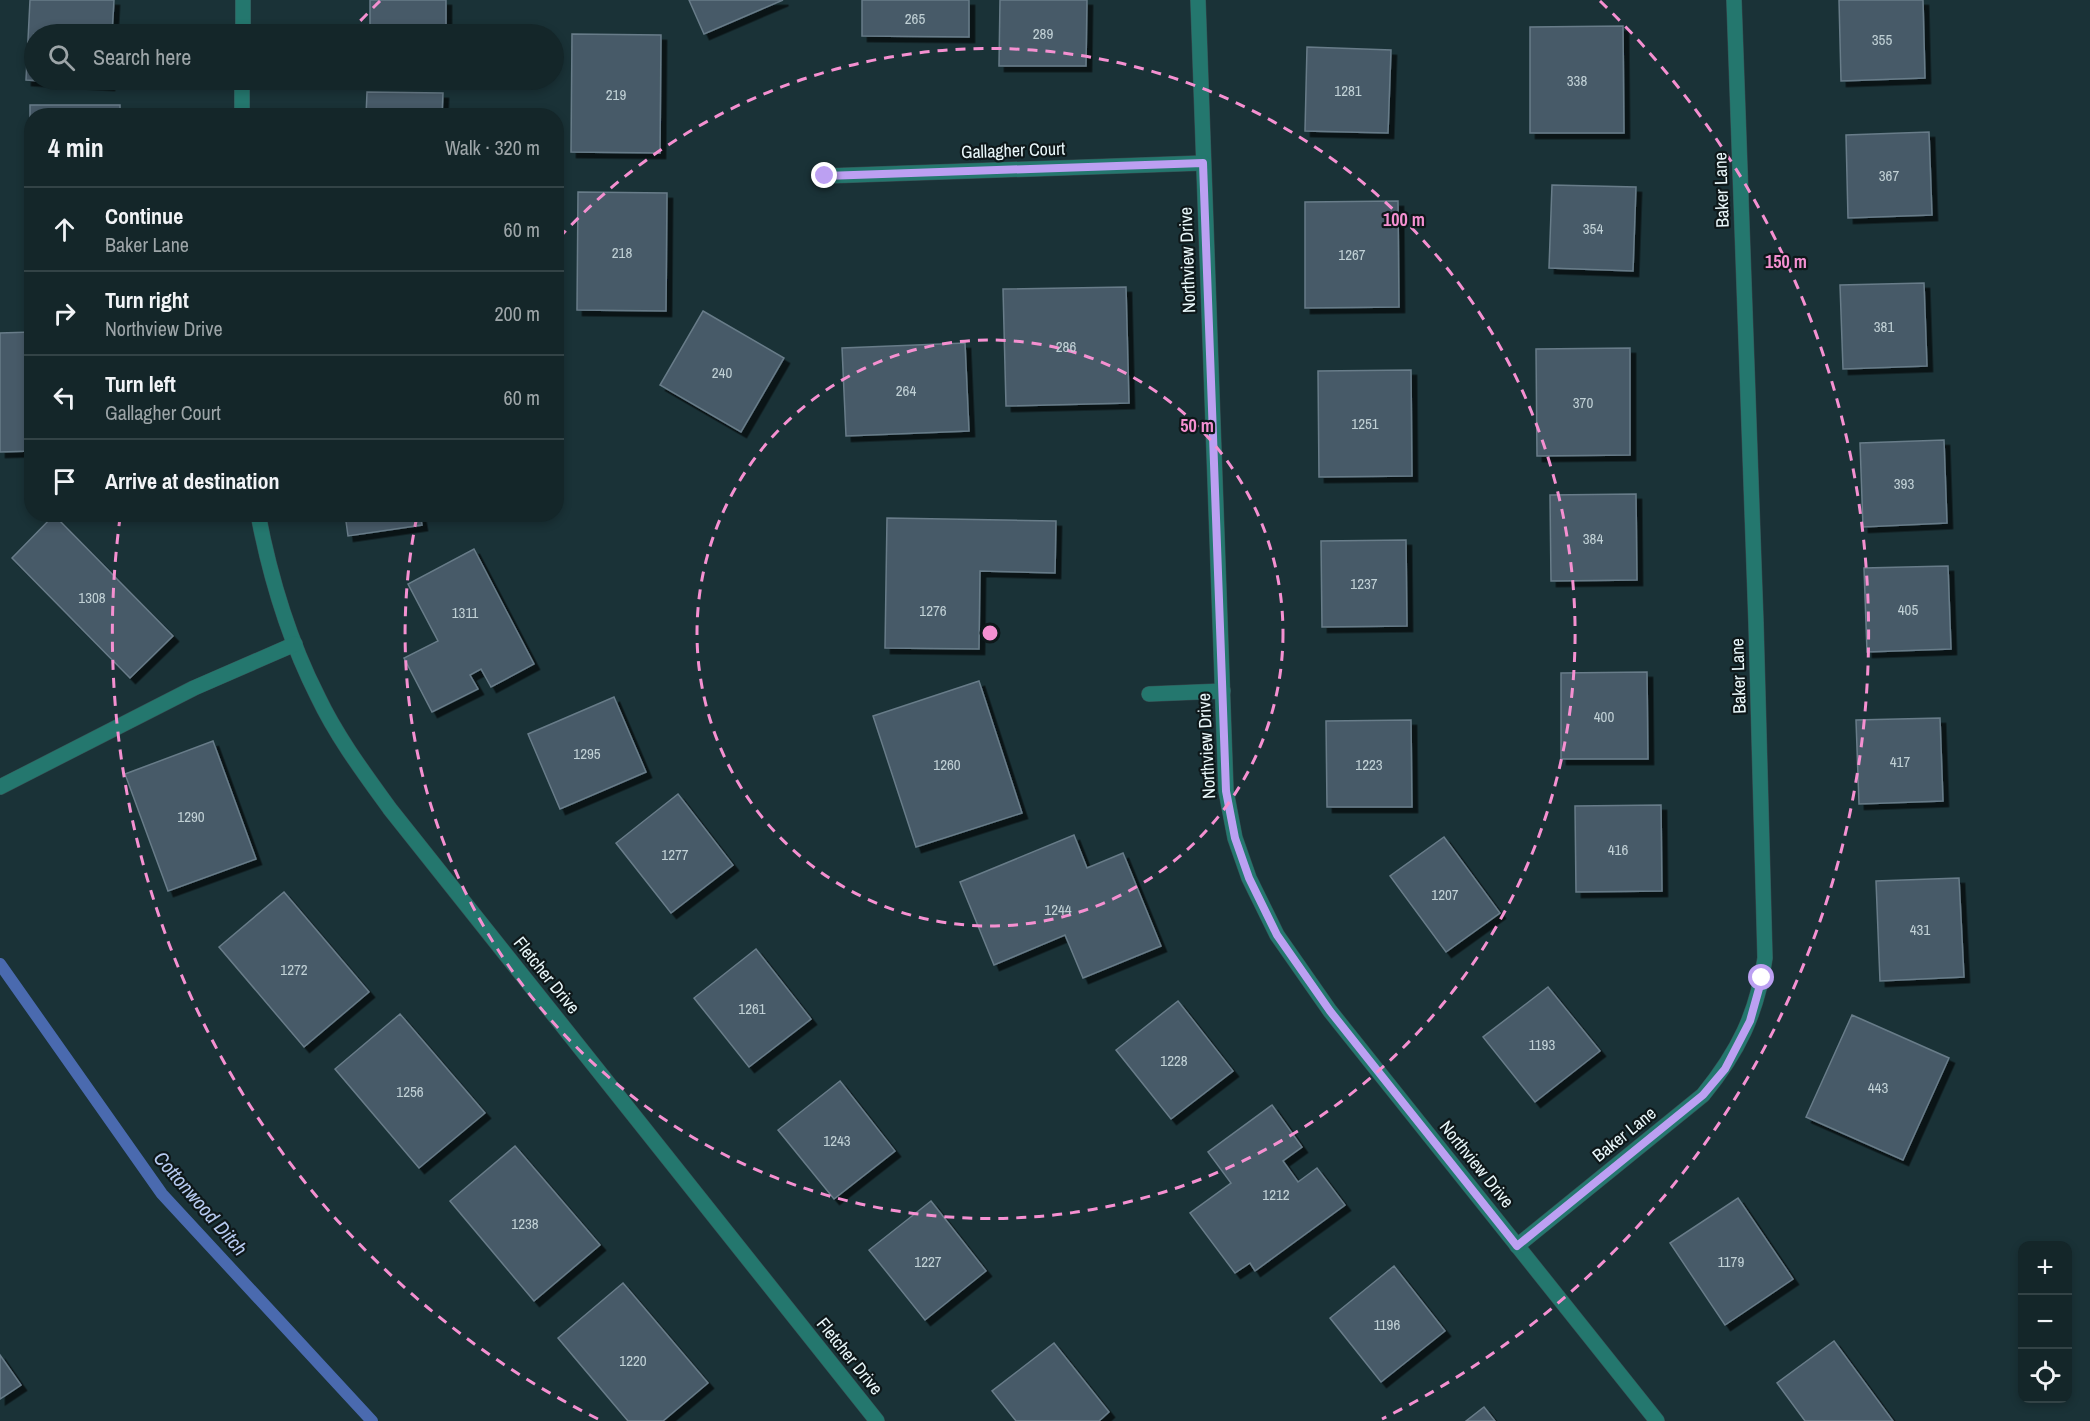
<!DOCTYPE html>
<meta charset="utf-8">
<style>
:root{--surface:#142629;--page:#213235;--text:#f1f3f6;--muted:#9da5a8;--line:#334346}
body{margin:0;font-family:"Archivo Narrow",sans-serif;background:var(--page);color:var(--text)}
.controls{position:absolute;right:18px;bottom:18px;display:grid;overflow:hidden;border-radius:12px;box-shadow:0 3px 9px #0003}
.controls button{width:54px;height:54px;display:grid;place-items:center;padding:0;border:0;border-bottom:2px solid var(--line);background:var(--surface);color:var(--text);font:30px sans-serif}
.stop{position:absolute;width:18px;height:18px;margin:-14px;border:4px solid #bca0f2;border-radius:50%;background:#fff}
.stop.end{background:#bca0f2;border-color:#fff;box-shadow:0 2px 6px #0008}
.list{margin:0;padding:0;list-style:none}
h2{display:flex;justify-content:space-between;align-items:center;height:78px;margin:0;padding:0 24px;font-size:26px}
h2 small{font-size:20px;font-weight:400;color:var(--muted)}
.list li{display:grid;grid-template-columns:39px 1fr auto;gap:18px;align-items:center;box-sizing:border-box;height:84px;padding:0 24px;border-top:2px solid var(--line)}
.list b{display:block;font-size:22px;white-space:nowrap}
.list p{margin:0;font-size:20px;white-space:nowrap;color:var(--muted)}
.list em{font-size:20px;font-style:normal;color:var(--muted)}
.icon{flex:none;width:33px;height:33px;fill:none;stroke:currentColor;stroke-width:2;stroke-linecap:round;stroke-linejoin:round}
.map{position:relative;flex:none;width:2090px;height:1421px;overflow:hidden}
.search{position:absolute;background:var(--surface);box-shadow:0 3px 9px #0003;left:24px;top:24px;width:540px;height:66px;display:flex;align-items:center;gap:15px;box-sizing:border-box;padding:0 21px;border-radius:33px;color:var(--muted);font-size:22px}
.panel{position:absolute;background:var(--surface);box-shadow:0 3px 9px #0003;left:24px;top:108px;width:540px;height:414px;border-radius:24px}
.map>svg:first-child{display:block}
</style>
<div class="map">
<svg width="2090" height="1421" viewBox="0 0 2090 1421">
<defs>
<filter id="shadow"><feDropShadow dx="5.5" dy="5.5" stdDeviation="0" flood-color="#0009"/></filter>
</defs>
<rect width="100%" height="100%" fill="#1a3237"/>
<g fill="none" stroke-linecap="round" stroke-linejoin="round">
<polyline stroke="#4a6aaf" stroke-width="12" points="0,964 162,1194 372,1421"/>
</g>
<g fill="#475a67" stroke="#687c89" stroke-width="1.5" filter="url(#shadow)">
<polygon points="30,0 114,0 112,34 34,34 34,80 109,80 109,85 26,80"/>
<rect x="370" y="0" width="76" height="34"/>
<polygon points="689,0 783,0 704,34"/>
<polygon points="862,0 969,0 969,37 862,36"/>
<polygon points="1000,0 1087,0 1086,66 999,66"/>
<polygon points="1839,0 1923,0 1925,78 1841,81"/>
<polygon points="1623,26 1624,133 1530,133 1530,27"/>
<polygon points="572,34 661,35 660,153 571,152"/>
<polygon points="1307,47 1391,50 1388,133 1305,131"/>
<polygon points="367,92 443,93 442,116 366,116"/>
<polygon points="30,105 120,105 120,116 32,116 32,238 30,238"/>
<polygon points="1929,132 1932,215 1848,218 1846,135"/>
<polygon points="1552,185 1636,187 1633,271 1549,268"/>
<polygon points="578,192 667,193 666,311 577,310"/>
<polygon points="1398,201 1399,307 1305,308 1305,202"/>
<polygon points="1924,283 1927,366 1843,369 1840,285"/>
<polygon points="1126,287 1129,403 1006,406 1003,289"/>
<polygon points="703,311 784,358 741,432 660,385"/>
<polygon points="32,332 32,451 0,452 0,333"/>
<polygon points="965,343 969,431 846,436 842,348"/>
<polygon points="1630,348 1630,455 1537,456 1536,349"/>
<polygon points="1411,370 1412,476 1319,477 1318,371"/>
<polygon points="1944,440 1947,523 1863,527 1860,443"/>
<polygon points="1636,494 1637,580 1551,581 1550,495"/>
<polygon points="345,514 420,514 422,525 348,536"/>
<polygon points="54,515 173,636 130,678 12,558"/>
<polygon points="887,518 1056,521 1055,573 980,571 979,649 885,648"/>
<polygon points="1406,540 1407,626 1322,627 1321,541"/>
<polygon points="474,549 534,664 491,687 481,669 470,675 478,689 432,712 404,658 438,641 408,584"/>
<polygon points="1948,566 1951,649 1867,652 1864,568"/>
<polygon points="1647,672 1648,759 1561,759 1561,673"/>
<polygon points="979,681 1022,813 916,847 873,716"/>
<polygon points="614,697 646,772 560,809 528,734"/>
<polygon points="1940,718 1943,801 1859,804 1856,720"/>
<polygon points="1411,720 1412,807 1327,807 1326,721"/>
<polygon points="213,741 256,859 168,891 125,774"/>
<polygon points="678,794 733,865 671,913 616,843"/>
<polygon points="1661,805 1662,891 1576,892 1575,806"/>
<polygon points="1074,835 1087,868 1123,853 1161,946 1083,978 1065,935 994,965 960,882"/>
<polygon points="1444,837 1500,913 1446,952 1390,876"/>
<polygon points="1959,878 1964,977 1880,981 1876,881"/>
<polygon points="284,892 369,992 304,1047 219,947"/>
<polygon points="756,949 811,1019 749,1067 694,998"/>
<polygon points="1548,987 1600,1051 1535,1102 1483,1037"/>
<polygon points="1178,1001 1233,1071 1171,1119 1116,1050"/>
<polygon points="400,1014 485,1113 419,1168 335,1069"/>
<polygon points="1852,1015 1949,1058 1903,1160 1806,1117"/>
<polygon points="840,1081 895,1151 834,1199 778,1130"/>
<polygon points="1272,1105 1302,1147 1283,1161 1298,1182 1317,1168 1345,1205 1255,1271 1250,1263 1235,1273 1190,1213 1231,1183 1208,1152"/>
<polygon points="515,1146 600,1245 534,1301 450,1201"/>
<polygon points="1738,1198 1793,1279 1725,1325 1670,1243"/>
<polygon points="931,1201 986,1271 925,1320 869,1250"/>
<polygon points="1394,1266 1445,1331 1381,1382 1330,1318"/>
<polygon points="623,1283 708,1383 663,1421 628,1421 558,1338"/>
<polygon points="1834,1341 1893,1421 1805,1421 1777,1383"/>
<polygon points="1054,1343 1109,1412 1099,1421 1016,1421 992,1391"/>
<polygon points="0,1355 21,1385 0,1399"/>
<polygon points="1484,1407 1495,1421 1466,1421"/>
</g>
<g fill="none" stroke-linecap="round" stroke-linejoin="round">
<defs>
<g id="minor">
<polyline points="1198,0 1226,791 1235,838 1249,878 1277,935 1330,1011 1657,1421"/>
<polyline points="243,34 243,0"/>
<polyline points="242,116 242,80"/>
<polyline points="825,176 1203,163"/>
<path d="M258 514C270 577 289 640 318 697 337 737 364 773 390 809L877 1421"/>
<polyline points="1149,694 1223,691"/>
<polyline points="0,787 194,688 295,644"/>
<path d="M1517 1246 1703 1095C1738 1052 1757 1014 1765 958L1756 623 1734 0"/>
</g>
</defs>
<use href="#minor" stroke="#374e52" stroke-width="16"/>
<use href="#minor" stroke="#24776e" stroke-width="15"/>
</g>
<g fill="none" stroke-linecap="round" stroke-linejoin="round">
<polyline stroke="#bca0f2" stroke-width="8" points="825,176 1203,163 1226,791 1235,838 1249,878 1277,935 1330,1011 1517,1246 1703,1095 1725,1069 1750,1021 1762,978"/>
</g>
<g fill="none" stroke="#f590d1" stroke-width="3" stroke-dasharray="10 8">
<circle cx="990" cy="633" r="293"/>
<path d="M559 238A585 585 0 1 1 417 516"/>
<path d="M598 1419A878 878 0 0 1 120 518M348 34A878 878 0 0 1 380 1M1600 1A878 878 0 0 1 1382 1419"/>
</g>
<g text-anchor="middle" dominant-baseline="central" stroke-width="4.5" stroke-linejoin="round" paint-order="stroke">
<g font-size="15" fill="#c0d0d5">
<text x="915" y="18">265</text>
<text x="1043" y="33">289</text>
<text x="1882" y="39">355</text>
<text x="1577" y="80">338</text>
<text x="1348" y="90">1281</text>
<text x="616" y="94">219</text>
<text x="1889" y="175">367</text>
<text x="1593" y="228">354</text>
<text x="622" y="252">218</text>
<text x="1352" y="254">1267</text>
<text x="1884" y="326">381</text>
<text x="1066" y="346">286</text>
<text x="722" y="372">240</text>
<text x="906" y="390">264</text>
<text x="1583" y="402">370</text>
<text x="1365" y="423">1251</text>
<text x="1904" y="483">393</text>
<text x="1593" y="538">384</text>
<text x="1364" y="583">1237</text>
<text x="92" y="597">1308</text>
<text x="1908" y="609">405</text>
<text x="933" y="610">1276</text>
<text x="465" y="612">1311</text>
<text x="1604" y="716">400</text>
<text x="587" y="753">1295</text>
<text x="1900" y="761">417</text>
<text x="947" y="764">1260</text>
<text x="1369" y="764">1223</text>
<text x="191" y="816">1290</text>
<text x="1618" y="849">416</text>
<text x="675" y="854">1277</text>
<text x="1445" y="894">1207</text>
<text x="1058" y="909">1244</text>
<text x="1920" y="929">431</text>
<text x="294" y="969">1272</text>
<text x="752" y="1008">1261</text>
<text x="1542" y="1044">1193</text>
<text x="1174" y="1060">1228</text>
<text x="1878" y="1087">443</text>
<text x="410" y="1091">1256</text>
<text x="837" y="1140">1243</text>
<text x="1276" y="1194">1212</text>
<text x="525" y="1223">1238</text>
<text x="928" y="1261">1227</text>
<text x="1731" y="1261">1179</text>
<text x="1387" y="1324">1196</text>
<text x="633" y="1360">1220</text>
</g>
<g font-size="18" fill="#e9f7fa" stroke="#0e181a">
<text transform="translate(1013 150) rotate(-2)">Gallagher Court</text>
<text transform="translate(1721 190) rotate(-92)">Baker Lane</text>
<text transform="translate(1187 260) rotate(-92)">Northview Drive</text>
<text transform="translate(1738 676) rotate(-92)">Baker Lane</text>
<text transform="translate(1206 746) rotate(-93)">Northview Drive</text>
<text transform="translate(547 975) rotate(51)">Fletcher Drive</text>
<text transform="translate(1624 1134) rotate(-39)">Baker Lane</text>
<text transform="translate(1477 1164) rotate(51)">Northview Drive</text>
<text transform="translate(850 1356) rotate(51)">Fletcher Drive</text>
</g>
<g font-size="20" font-style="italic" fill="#b6caf0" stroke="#0e181a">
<text transform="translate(201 1203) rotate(49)">Cottonwood Ditch</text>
</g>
</g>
<circle cx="990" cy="633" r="9" fill="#f590d1" stroke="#0e181a" stroke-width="3"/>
<g font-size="18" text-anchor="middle" font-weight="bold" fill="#f590d1" stroke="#0e181a" stroke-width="4.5" stroke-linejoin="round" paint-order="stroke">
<text x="1404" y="226">100 m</text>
<text x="1786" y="268">150 m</text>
<text x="1197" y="432">50 m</text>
</g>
</svg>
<div class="controls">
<button>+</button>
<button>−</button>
<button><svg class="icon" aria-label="locate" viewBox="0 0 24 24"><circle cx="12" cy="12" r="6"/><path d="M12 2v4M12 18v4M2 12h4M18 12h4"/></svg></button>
</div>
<div class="stop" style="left:1762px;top:978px"></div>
<div class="stop end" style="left:825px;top:176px"></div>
<div class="search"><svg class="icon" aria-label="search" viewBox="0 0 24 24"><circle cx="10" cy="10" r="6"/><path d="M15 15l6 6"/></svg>Search here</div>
<section class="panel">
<h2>4 min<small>Walk · 320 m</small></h2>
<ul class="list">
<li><svg class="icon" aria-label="ahead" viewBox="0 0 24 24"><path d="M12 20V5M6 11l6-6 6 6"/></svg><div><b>Continue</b><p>Baker Lane</p></div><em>60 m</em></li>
<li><svg class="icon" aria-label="right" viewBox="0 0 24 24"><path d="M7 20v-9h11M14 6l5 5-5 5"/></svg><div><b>Turn right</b><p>Northview Drive</p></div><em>200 m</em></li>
<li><svg class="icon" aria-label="left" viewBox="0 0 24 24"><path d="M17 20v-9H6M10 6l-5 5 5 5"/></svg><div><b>Turn left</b><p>Gallagher Court</p></div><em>60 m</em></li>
<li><svg class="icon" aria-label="arrive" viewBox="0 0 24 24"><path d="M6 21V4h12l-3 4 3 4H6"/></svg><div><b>Arrive at destination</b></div></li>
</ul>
</section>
</div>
